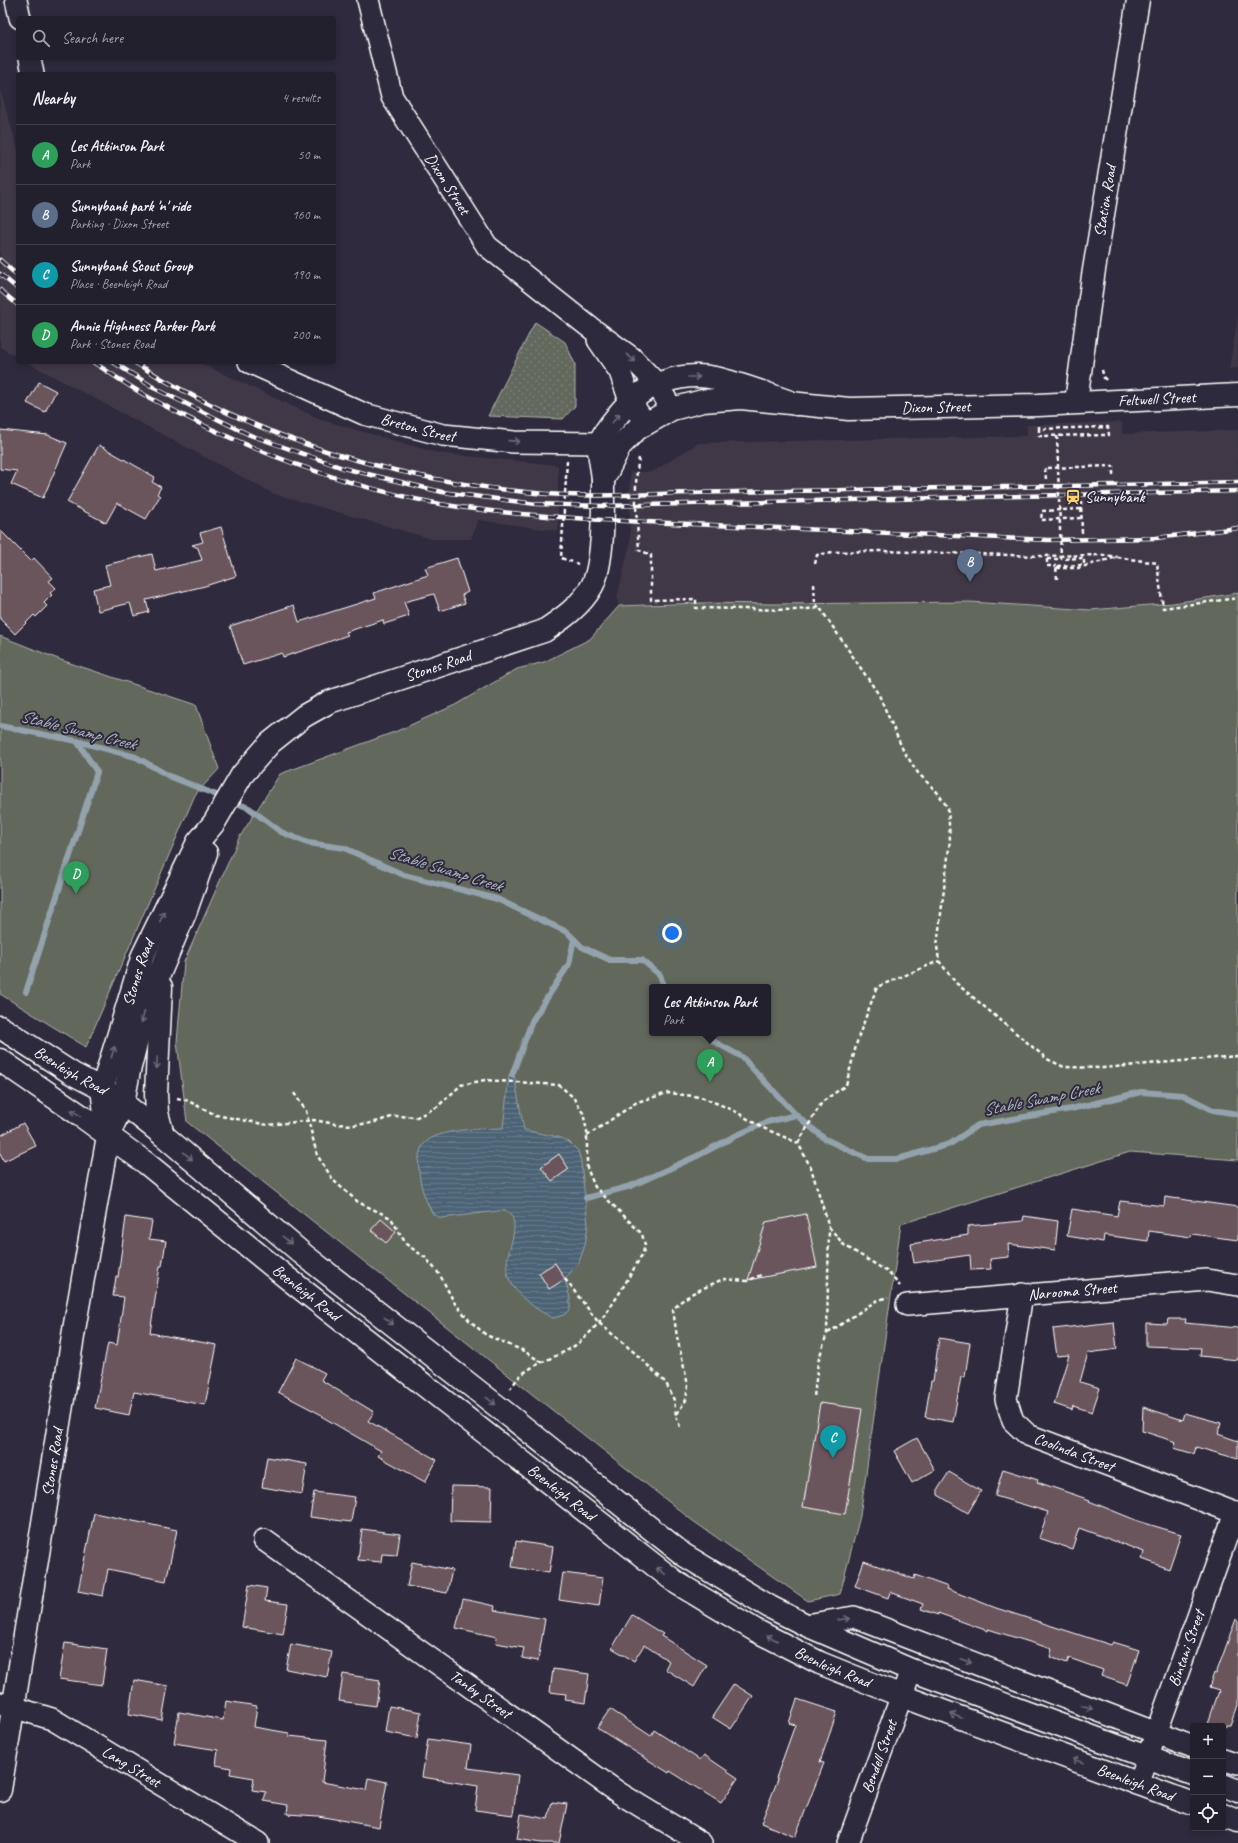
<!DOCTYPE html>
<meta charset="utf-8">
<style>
:root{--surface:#23202e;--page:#2f2d3a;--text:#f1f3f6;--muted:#a3a3aa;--line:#403e4a;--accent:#2563eb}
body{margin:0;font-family:Caveat,sans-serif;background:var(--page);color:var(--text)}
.controls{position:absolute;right:12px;bottom:12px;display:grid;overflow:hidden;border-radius:4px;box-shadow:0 2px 6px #0003}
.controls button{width:36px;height:36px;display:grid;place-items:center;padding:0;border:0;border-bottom:1px solid var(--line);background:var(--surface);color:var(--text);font:20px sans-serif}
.you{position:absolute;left:672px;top:933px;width:14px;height:14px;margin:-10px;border:3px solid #fff;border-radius:50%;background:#1a73e8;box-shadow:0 0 0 6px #1a73e833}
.badge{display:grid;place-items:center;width:26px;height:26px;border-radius:50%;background:var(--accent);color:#fff;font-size:13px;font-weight:700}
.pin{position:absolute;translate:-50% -33px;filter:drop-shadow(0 1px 2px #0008)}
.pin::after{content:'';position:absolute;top:21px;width:14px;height:12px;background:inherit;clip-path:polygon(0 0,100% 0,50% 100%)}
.popup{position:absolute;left:649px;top:984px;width:122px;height:52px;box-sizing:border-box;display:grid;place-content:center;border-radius:4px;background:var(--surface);filter:drop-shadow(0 1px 3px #0005);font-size:13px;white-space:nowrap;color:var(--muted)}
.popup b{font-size:15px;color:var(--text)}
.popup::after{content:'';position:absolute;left:50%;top:100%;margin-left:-8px;border:8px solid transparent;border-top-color:var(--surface)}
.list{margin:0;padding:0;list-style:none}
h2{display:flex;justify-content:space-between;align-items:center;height:52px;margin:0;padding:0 16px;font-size:17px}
h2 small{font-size:13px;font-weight:400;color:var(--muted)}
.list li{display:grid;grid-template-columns:26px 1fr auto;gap:12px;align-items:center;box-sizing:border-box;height:60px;padding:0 16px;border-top:1px solid var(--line)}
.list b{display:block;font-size:15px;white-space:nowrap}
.list p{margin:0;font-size:13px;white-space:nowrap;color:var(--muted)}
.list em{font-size:13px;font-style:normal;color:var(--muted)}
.icon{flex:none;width:22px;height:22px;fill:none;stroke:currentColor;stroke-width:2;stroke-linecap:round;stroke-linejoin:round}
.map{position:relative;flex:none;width:1238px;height:1843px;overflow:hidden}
.search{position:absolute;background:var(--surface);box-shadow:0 2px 6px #0003;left:16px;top:16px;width:320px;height:44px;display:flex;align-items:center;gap:10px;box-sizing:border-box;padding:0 14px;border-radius:4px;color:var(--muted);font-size:15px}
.panel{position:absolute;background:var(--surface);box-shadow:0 2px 6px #0003;left:16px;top:72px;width:320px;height:292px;border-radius:4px}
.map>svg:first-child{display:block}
</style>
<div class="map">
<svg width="1238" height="1843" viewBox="0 0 1238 1843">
<defs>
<pattern id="grass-dots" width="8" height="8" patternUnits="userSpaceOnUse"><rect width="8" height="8" fill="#62695c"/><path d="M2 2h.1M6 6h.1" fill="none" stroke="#7a8074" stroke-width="1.8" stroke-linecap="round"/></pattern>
<pattern id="water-rules" width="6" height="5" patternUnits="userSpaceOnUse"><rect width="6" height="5" fill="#4b6475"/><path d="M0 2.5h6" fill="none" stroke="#667b8a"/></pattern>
</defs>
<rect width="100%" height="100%" fill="#2f2a3d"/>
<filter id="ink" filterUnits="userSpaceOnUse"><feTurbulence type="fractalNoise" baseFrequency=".025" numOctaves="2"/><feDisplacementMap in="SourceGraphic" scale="8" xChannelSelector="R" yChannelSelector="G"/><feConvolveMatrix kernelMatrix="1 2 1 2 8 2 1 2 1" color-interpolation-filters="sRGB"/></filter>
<g filter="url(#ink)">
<g fill="#413746">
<polygon points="0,89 18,150 18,358 0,347"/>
<polygon points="1238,315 1238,368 1229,369"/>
<polygon points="26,362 198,362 322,420 438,453 558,465 558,531 478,520 471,539 432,539 274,494"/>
<polygon points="1122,422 1122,434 1238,430 1238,593 1173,603 1091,610 970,602 773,604 701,603 619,606 617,598 630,543 630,472 652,472 698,443 1027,436 1027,425"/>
</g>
<polygon fill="url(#grass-dots)" stroke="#b0b4ae" points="535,322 565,342 575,364 575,406 563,419 488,416"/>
<g fill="#62695c" stroke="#b0b4ae" fill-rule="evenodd">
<path d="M1238 593V1160L1130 1152 901 1224 860 1516 840 1594 808 1601 693 1521 187 1122 177 1042 184 962 239 838 280 774 397 731 455 705 517 669 544 662 590 639 619 606 701 603 773 604 970 602 1091 610 1173 603ZM652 987H768V1033H652Z"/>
<polygon points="0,636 61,660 196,705 219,769 195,795 86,1047 0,994"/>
</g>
<path fill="url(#water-rules)" stroke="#93a2ac" d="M509 1075H514L524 1130 558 1137 568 1141 578 1151 581 1162 588 1225 585 1245 579 1262 565 1279 570 1298V1309L564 1315 553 1318C536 1310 510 1292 507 1271 504 1252 525 1223 506 1210L450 1217 441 1218 433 1214C425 1200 420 1186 419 1171 418 1163 418 1151 424 1144 437 1128 484 1129 503 1128Z"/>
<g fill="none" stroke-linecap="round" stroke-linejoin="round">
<g stroke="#93a2ac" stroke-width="6">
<polyline points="0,726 77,741 136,757 169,776 249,808 281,832 308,843 344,848 404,875 497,899 567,932 582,947 610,960 642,960 660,975 664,987"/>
<polyline points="26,992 97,772 77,741"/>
<polyline points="705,1033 715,1042 742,1057 796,1115 825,1139 868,1159 898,1159 950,1144 978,1125 1071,1109 1141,1092 1183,1095 1213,1110 1238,1114"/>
<polyline points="512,1075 532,1021 569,964 574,939"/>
<polyline points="586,1198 631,1186 697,1156 735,1136 767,1122 796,1115"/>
</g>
</g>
<g fill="#6b545b" stroke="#fff">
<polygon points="39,382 56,391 45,412 27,403"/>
<polygon points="0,430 48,435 67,443 43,498 11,484 17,471 0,469"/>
<polygon points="99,445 155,477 152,482 161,487 157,494 160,496 146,519 117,503 106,523 67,502"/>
<polygon points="221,527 236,576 205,586 146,600 149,612 134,616 130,603 98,611 93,589 110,585 105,565 152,554 156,571 202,560 198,548 192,545 203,542 200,533"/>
<polygon points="0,530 31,561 34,558 53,578 49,581 56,588 50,593 52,595 44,603 47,606 36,617 34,615 15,634 0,619"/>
<polygon points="457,558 468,592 462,595 465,603 440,611 434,594 404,602 409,616 384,624 383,620 346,632 348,635 308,649 283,657 282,653 243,665 230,626 294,605 299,622 376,598 374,593 428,575 425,568"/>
<polygon points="23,1123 36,1146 4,1161 0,1153 0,1136"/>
<polygon points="559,1154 569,1169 552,1181 541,1167"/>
<polygon points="1165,1197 1238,1207 1238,1240 1192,1234 1191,1237 1149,1231 1148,1241 1104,1235 1103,1242 1067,1236 1072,1209 1117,1216 1120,1201 1164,1206"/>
<polygon points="806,1214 817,1267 748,1280 766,1222"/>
<polygon points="1024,1216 1058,1221 1055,1250 1008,1244 1009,1257 990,1259 991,1269 971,1270 970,1255 914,1263 911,1244 968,1235 968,1226 1023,1221"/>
<polygon points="126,1217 152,1221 149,1239 166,1241 162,1266 160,1266 150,1333 217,1345 205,1405 134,1392 129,1415 95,1408 108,1343 117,1345 124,1297 113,1296 116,1277 118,1277"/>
<polygon points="381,1219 396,1232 386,1243 371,1230"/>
<polygon points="555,1263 565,1279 549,1289 539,1273"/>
<polygon points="1168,1319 1186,1319 1185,1323 1238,1328 1238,1360 1200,1356 1201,1348 1146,1346 1146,1323 1167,1324"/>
<polygon points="1114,1322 1117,1349 1088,1353 1080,1382 1100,1388 1092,1412 1073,1406 1072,1410 1054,1404 1069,1355 1057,1356 1053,1329"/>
<polygon points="939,1338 970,1343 965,1377 961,1377 953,1422 925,1417 931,1381 933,1381"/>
<polygon points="296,1358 325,1373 321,1380 374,1412 368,1421 437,1460 425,1482 378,1456 381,1451 321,1416 322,1415 278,1392"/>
<polygon points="820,1403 862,1409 845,1514 803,1507"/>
<polygon points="1143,1407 1183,1420 1185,1413 1221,1423 1218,1434 1238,1441 1238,1459 1196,1447 1194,1454 1174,1448 1176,1442 1142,1431"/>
<polygon points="917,1438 935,1470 912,1483 894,1451"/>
<polygon points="267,1457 307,1464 302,1494 262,1487"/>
<polygon points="1003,1469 1038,1480 1037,1482 1090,1500 1089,1501 1138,1521 1181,1534 1169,1569 1142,1559 1144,1552 1079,1528 1072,1549 1039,1538 1048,1512 995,1496"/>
<polygon points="949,1472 981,1491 968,1513 938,1495 938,1489"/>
<polygon points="451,1486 492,1487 491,1522 450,1521"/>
<polygon points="314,1492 355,1497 351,1522 310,1517"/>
<polygon points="94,1513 177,1530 166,1581 108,1569 103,1596 78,1591"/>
<polygon points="362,1529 400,1534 397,1555 382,1554 381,1562 358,1560"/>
<polygon points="516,1541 553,1547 549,1573 512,1567"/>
<polygon points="864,1561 914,1579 915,1575 948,1587 947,1589 996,1608 1111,1645 1113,1642 1139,1650 1127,1685 1101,1676 1103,1670 1069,1658 1067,1663 1050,1657 1052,1649 988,1629 988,1631 938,1613 938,1615 921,1609 923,1604 890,1592 888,1598 855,1586"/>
<polygon points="412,1562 452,1570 447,1593 407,1586"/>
<polygon points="563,1573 603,1578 599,1606 559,1600"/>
<polygon points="249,1585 267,1588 265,1601 288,1604 283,1634 242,1627"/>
<polygon points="463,1599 495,1606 494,1610 545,1619 538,1661 522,1658 524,1648 496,1643 497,1637 456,1628"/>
<polygon points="632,1615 663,1634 661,1636 707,1665 694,1687 665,1669 669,1661 644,1645 634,1661 612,1648"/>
<polygon points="1236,1619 1238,1620 1238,1706 1231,1726 1207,1726 1219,1691 1209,1688 1214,1673 1216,1674"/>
<polygon points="65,1643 107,1649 102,1685 59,1679"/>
<polygon points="291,1644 332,1652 327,1677 286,1669"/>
<polygon points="553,1669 589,1674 585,1703 565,1700 566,1694 550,1692"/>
<polygon points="343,1674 380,1680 376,1706 339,1701"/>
<polygon points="134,1680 168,1686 162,1720 129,1714"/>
<polygon points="734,1684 753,1696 731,1729 712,1717"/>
<polygon points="797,1699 837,1712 820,1762 824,1763 795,1837 761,1823 778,1779 776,1778 795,1725 789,1723"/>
<polygon points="226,1701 257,1706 254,1727 289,1733 289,1736 327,1740 322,1782 366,1790 368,1778 387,1782 379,1827 318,1816 287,1814 288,1805 264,1801 266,1792 252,1790 254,1778 230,1774 231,1768 216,1765 218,1750 174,1743 179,1712 223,1720"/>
<polygon points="389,1706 421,1712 417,1738 385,1732"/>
<polygon points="610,1709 651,1736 654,1730 700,1760 704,1755 738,1778 721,1803 670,1771 669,1773 597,1728"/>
<polygon points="428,1739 471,1745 468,1768 518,1775 513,1815 475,1810 478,1786 422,1777"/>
<polygon points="552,1802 567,1804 559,1843 541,1843 517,1839 521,1814 548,1819"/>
</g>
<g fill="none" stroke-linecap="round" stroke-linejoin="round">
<defs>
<g id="minor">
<polyline points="16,0 20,18"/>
<path id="s1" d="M368 0 392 97 487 246 588 326 632 358 656 383 672 409"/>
<polyline points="30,58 33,74"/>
<polyline points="598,340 620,372 630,401 646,424"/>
<path id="s2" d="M249 362 364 414 443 435 514 442 600 443"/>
<path id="s3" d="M1022 1294 1006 1399 1013 1421 1028 1435 1238 1514"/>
<path id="s4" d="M907 1305 1207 1280 1238 1285"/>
<path id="s5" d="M264 1540 619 1793 701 1843"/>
<polyline points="806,1625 854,1617 1193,1747"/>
<path id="s6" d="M0 1703 52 1719 258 1843"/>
<polyline points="1223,1759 1238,1764"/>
<path id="s7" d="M1138 1784 1235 1513"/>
<path id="s8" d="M848 1843 911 1670"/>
</g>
<g id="tertiary">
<path id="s9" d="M1076 402 1093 276 1138 0"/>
<path id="s10" d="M603 480 620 446 637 429 672 409 703 401 741 398 849 409 1038 405 1238 395"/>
<polyline points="161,987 156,1094 157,1113 163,1135"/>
<path id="s11" d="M108 1136 102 1089 143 955 198 842 214 823 242 775 270 743 304 716 329 702 544 631C562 619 581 606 592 586 604 563 603 508 603 481 603 471 597 451 600 442 604 430 615 419 622 410 644 384 682 371 715 378 742 384 769 395 796 404"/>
<path id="s12" d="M0 1790 75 1324 108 1136 123 1103 129 1071 145 1008 185 913 206 853"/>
</g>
<g id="secondary">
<path id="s13" d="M0 1027 73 1074 102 1089 123 1103 163 1135 304 1255 497 1406 684 1555 770 1607 806 1625 911 1670 1193 1774"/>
<path id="s14" d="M0 1060 80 1115 146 1163 286 1277 677 1583 755 1630 820 1663 902 1696 1193 1804"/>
<polyline points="1223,1785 1238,1791"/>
<polyline points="1223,1815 1238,1821"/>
</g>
</defs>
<use href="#minor" stroke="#fff" stroke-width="24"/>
<use href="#tertiary" stroke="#fff" stroke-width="25"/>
<use href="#secondary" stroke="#fff" stroke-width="25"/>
<g stroke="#fff" stroke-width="2.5" stroke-dasharray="4 3" stroke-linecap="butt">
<polyline points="1102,370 1104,378 1108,381"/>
<polyline points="1039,426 1039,429 1108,427 1109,435 1039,436 1039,429"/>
<path d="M639 458C633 488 637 520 639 550L651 555V600L696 599V608L794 610 820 608 879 695 903 750 918 773 937 792 948 808 950 840 937 946 939 961 956 983 1047 1059 1064 1067 1103 1068 1238 1056"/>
<polyline points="567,461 561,558 578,564"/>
<polyline points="1046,479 1045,468 1113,466 1113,477"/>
<polyline points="1081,501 1082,534"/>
<polyline points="1081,509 1042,511 1041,520 1081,518"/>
<polyline points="1047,559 1047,566 1056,566"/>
<polyline points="815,564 817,555 833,552 881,551 1040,556 1104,555 1117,557"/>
<polyline points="1056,568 1078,568 1117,557 1157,563 1163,608 1238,598"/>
<polyline points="1057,579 1056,566 1084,565 1084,558 1061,559"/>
<polyline points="814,584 815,604 820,608"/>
<polyline points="294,1093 306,1111 317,1155 334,1181 358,1202 391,1218 406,1244 426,1258 440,1275 454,1302 469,1320 486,1335 524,1351 543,1363"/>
<path d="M177 1098 186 1100 216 1115 268 1125 314 1120 335 1124 353 1125 372 1123 395 1116 417 1117 437 1107 461 1085 485 1080 559 1085 573 1097 583 1113 587 1131V1168L595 1187 642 1234 645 1245 643 1253C625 1283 609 1316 582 1340 564 1356 539 1360 521 1375 517 1379 513 1385 510 1389"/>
<polyline points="587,1136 637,1102 668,1093 701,1097 733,1110 761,1127 798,1143 811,1168 829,1227 827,1333 818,1362 814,1397"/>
<polyline points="798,1143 822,1102 846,1085 858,1038 877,987 939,961"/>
<polyline points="829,1227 844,1245 888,1272 900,1286"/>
<polyline points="565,1279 599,1323 635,1353 666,1383 674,1400 676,1415"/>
<polyline points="828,1333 876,1301 888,1297"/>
<polyline points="680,1427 676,1415 686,1400 688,1385 677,1337 673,1310 680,1302 693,1293 723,1279 747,1281 761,1275"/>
</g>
<use href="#minor" stroke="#2f2a3d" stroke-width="21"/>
<use href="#tertiary" stroke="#2f2a3d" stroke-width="22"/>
<use href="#secondary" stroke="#2f2a3d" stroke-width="22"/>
<defs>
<g id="rail">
<polyline points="0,260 18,276"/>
<polyline points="0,274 18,289"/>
<polyline points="0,290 18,305"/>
<path d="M93 362C112 374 131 388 152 399 242 448 339 485 440 504 493 513 548 516 602 520L1048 540 1156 538 1238 528"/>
<polyline points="113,362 156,389 250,435 343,468 442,492 536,504 602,506 1238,491"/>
<path d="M134 362C254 438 394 480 535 493 576 497 618 495 659 494 722 492 784 491 847 490 977 487 1108 486 1238 482"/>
</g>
</defs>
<use href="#rail" stroke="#fff" stroke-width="4.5"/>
<use href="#rail" stroke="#2f2a3d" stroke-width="3" stroke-dasharray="9" stroke-linecap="butt"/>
<polyline stroke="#fff" stroke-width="2.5" stroke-dasharray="4 3" stroke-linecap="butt" points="1047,559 1061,559 1057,436"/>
</g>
<defs><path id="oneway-shaft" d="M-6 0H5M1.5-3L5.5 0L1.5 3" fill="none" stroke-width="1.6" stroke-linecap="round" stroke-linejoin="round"/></defs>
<g stroke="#6d6a77">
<use href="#oneway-shaft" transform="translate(631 358) rotate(40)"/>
<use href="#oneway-shaft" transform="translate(694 377)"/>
<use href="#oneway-shaft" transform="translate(616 418) rotate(-52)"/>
<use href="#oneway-shaft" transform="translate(514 441) rotate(4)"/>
<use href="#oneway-shaft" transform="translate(162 917) rotate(-64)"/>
<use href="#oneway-shaft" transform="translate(143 1017) rotate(105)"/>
<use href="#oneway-shaft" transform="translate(113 1052) rotate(-73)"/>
<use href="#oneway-shaft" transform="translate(157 1063) rotate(92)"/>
<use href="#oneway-shaft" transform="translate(76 1113) rotate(-146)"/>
<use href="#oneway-shaft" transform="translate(188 1156) rotate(41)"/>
<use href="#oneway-shaft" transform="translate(287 1240) rotate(41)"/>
<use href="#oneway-shaft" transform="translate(389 1321) rotate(38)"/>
<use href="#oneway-shaft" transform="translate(491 1401) rotate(38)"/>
<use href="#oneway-shaft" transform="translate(661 1571) rotate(-142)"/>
<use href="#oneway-shaft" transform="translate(844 1619) rotate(-9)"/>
<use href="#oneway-shaft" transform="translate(772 1638) rotate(-153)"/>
<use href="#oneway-shaft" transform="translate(966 1661) rotate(21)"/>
<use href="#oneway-shaft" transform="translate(1087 1707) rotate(21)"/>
<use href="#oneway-shaft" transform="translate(956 1716) rotate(-160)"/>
<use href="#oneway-shaft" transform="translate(1078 1761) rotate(-160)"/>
</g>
</g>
<defs>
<symbol id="station-bare" viewBox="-9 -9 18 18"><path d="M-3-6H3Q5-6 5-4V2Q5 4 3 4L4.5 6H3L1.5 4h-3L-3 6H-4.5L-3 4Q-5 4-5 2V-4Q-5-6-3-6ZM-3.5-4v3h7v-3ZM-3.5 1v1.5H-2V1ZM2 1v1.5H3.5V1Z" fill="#ffd166" stroke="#2f2a3d" stroke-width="2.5" paint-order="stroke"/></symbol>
</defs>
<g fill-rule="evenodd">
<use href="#station-bare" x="1062" y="486" width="22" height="22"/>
</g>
<g text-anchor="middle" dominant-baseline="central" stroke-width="4" stroke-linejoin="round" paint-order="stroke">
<g font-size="16" fill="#fff" stroke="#2f2a3d">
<text stroke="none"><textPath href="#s1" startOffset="203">Dixon Street</textPath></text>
<text stroke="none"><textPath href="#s9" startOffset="203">Station Road</textPath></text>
<text stroke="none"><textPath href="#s10" startOffset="589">Feltwell Street</textPath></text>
<text stroke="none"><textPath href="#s10" startOffset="368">Dixon Street</textPath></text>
<text stroke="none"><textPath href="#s2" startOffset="182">Breton Street</textPath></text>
<text stroke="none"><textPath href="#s11" startOffset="623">Stones Road</textPath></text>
<text stroke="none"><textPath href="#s11" startOffset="169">Stones Road</textPath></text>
<text stroke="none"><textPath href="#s13" startOffset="83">Beenleigh Road</textPath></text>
<text stroke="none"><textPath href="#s4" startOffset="166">Narooma Street</textPath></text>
<text stroke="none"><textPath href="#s14" startOffset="385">Beenleigh Road</textPath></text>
<text stroke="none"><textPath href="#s3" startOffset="199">Coolinda Street</textPath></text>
<text stroke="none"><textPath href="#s12" startOffset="332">Stones Road</textPath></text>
<text stroke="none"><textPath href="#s14" startOffset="709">Beenleigh Road</textPath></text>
<text stroke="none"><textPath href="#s7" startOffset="144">Bintani Street</textPath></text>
<text stroke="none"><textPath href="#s14" startOffset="1033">Beenleigh Road</textPath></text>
<text stroke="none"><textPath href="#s5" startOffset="266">Tanby Street</textPath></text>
<text stroke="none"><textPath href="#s8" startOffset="92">Bendell Street</textPath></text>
<text stroke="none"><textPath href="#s6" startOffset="147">Lang Street</textPath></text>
<text stroke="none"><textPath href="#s14" startOffset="1357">Beenleigh Road</textPath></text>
</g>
<g font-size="16" fill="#fff" stroke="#2f2a3d" text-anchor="start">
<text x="1085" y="497">Sunnybank</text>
</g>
<g font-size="17" font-style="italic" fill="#aeb9c1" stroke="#2f2a3d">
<text transform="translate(78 730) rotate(14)">Stable Swamp Creek</text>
<text transform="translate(445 869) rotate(17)">Stable Swamp Creek</text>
<text transform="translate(1041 1099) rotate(-11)">Stable Swamp Creek</text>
</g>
</g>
</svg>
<div class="controls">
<button>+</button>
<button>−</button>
<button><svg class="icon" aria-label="locate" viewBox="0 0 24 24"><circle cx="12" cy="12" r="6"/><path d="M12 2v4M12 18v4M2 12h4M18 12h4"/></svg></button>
</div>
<div class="you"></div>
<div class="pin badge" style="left:710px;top:1082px;background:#2e9e5b">A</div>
<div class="popup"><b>Les Atkinson Park</b>Park</div>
<div class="pin badge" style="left:970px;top:582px;background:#5c6f8a">B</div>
<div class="pin badge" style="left:833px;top:1458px;background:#0f9aa8">C</div>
<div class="pin badge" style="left:76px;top:894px;background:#2e9e5b">D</div>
<div class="search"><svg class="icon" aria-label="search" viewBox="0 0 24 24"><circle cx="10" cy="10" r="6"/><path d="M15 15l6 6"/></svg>Search here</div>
<section class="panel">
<h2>Nearby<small>4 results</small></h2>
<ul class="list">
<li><span class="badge" style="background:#2e9e5b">A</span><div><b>Les Atkinson Park</b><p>Park</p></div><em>50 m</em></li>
<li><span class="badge" style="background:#5c6f8a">B</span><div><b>Sunnybank park 'n' ride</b><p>Parking · Dixon Street</p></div><em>160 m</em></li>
<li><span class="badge" style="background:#0f9aa8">C</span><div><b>Sunnybank Scout Group</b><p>Place · Beenleigh Road</p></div><em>190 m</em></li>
<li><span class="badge" style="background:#2e9e5b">D</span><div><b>Annie Highness Parker Park</b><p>Park · Stones Road</p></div><em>200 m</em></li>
</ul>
</section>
</div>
